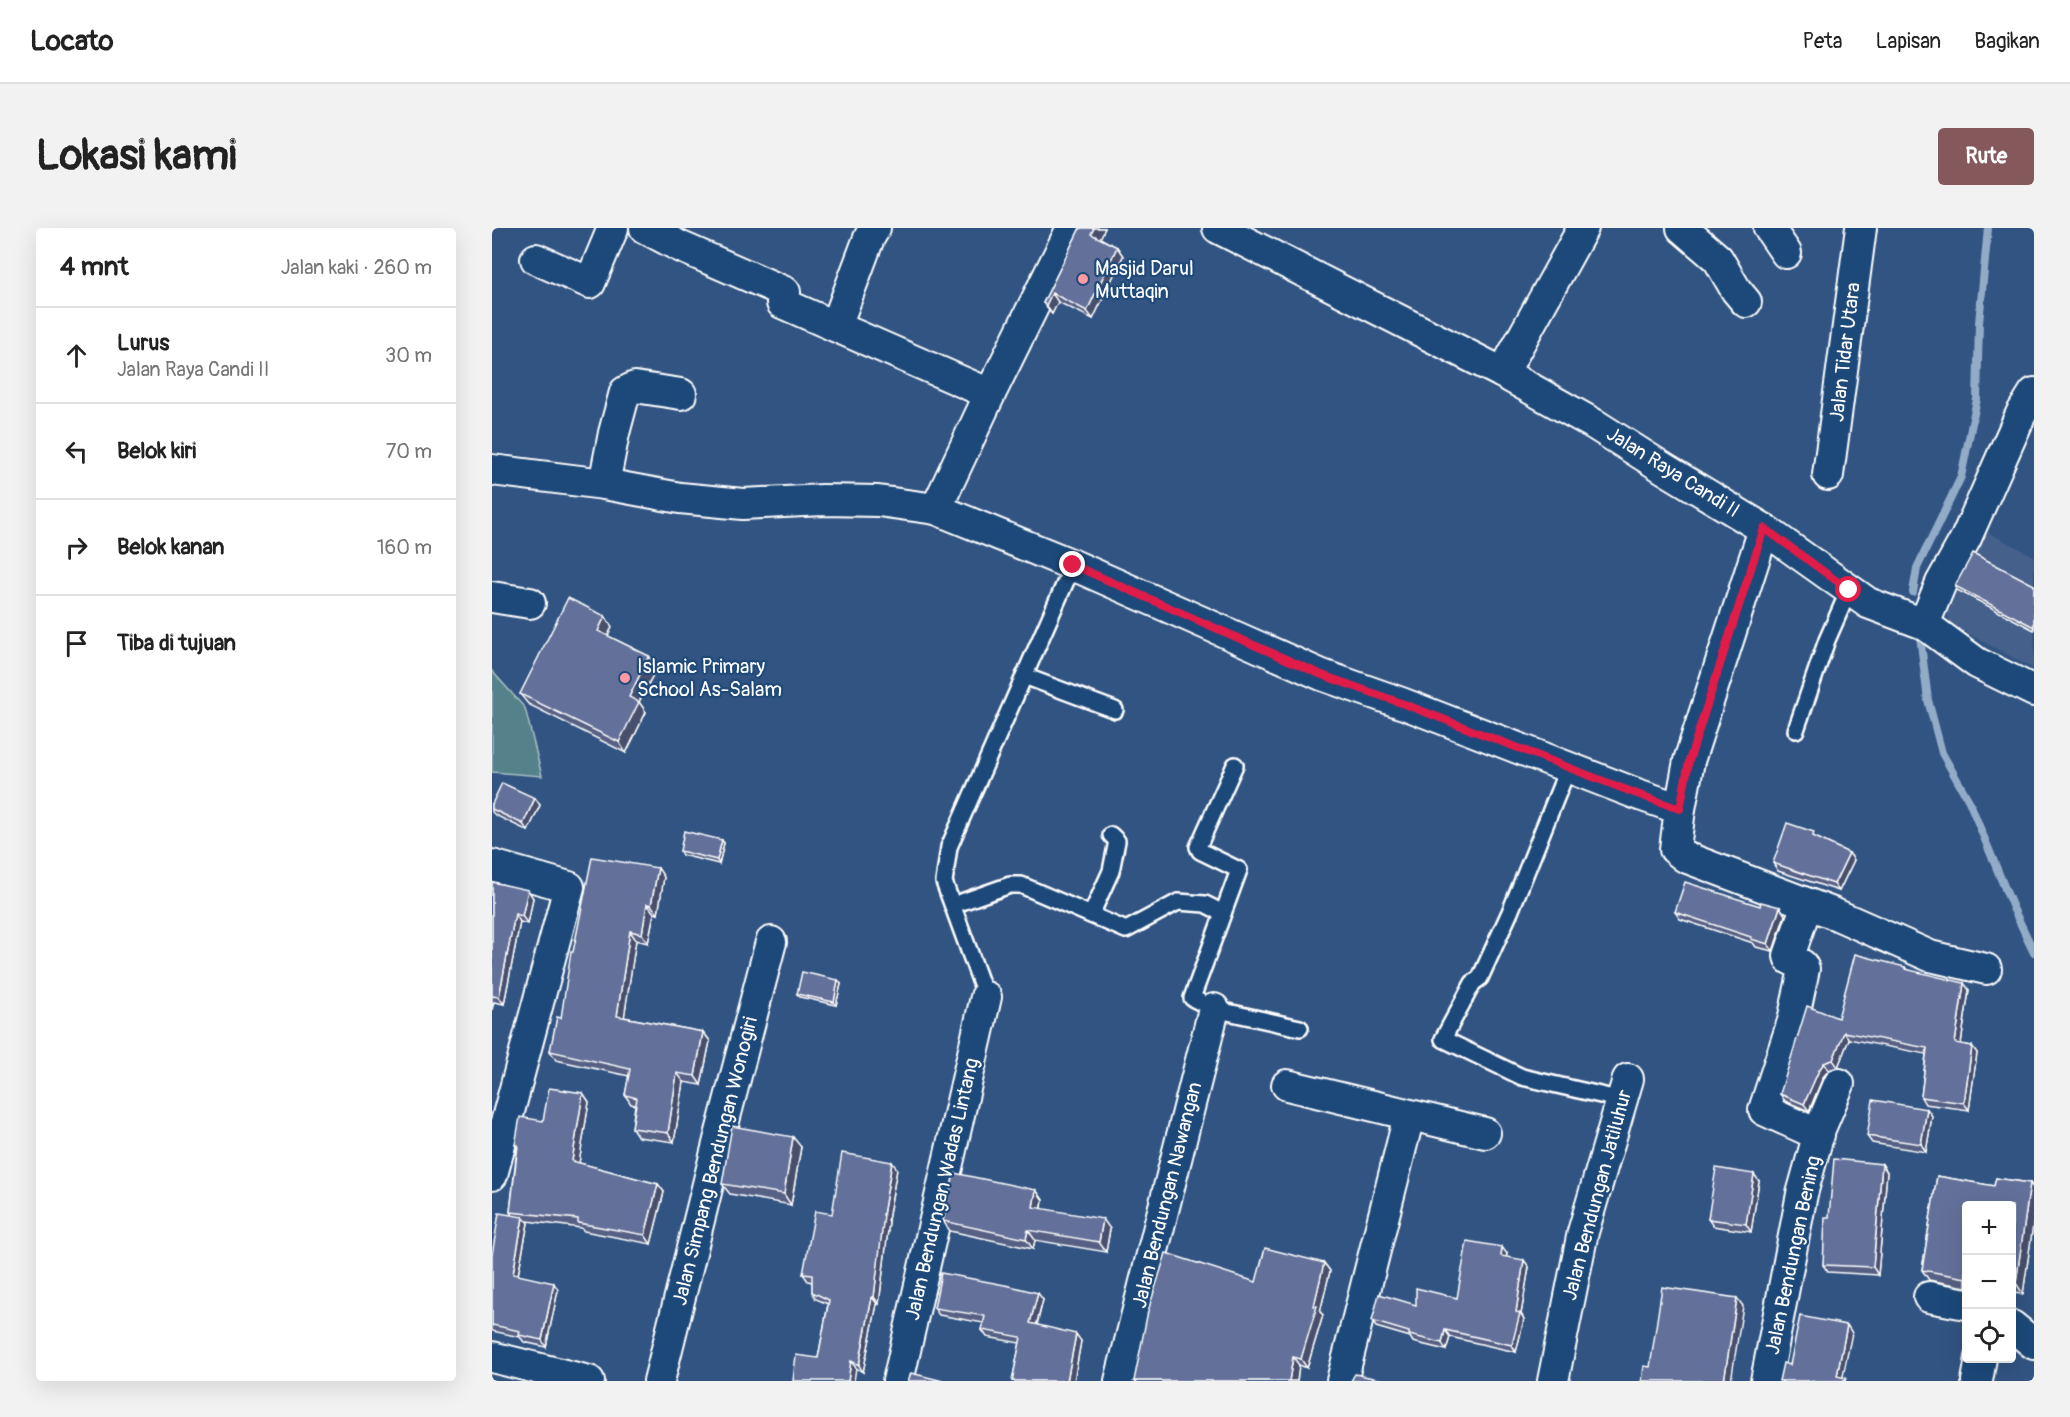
<!DOCTYPE html>
<html lang="id">
<meta charset="utf-8">
<style>
:root{--surface:#fff;--page:#f2f2f2;--text:#222;--muted:#767676;--line:#e0e0e0;--accent:#85585c}
body{margin:0;font-family:Pangolin,sans-serif;background:var(--page);color:var(--text)}
.controls{position:absolute;right:18px;bottom:18px;display:grid;overflow:hidden;border-radius:6px;box-shadow:0 6px 24px #0002}
.controls button{width:54px;height:54px;display:grid;place-items:center;padding:0;border:0;border-bottom:2px solid var(--line);background:var(--surface);color:var(--text);font:30px sans-serif}
.stop{position:absolute;width:18px;height:18px;margin:-14px;border:4px solid #e11d48;border-radius:50%;background:#fff}
.stop.end{background:#e11d48;border-color:#fff;box-shadow:0 2px 6px #0008}
.list{margin:0;padding:0;list-style:none}
h2{display:flex;justify-content:space-between;align-items:center;height:78px;margin:0;padding:0 24px;font-size:26px}
h2 small{font-size:20px;font-weight:400;color:var(--muted)}
.list li{display:grid;grid-template-columns:39px 1fr auto;gap:18px;align-items:center;box-sizing:border-box;height:96px;padding:0 24px;border-top:2px solid var(--line)}
.list b{display:block;font-size:22px;white-space:nowrap}
.list p{margin:0;font-size:20px;white-space:nowrap;color:var(--muted)}
.list em{font-size:20px;font-style:normal;color:var(--muted)}
.icon{flex:none;width:33px;height:33px;fill:none;stroke:currentColor;stroke-width:2;stroke-linecap:round;stroke-linejoin:round}
.map{position:relative;flex:none;width:1542px;height:1153px;overflow:hidden;border-radius:6px}
header{display:flex;align-items:center;gap:36px;box-sizing:border-box;height:84px;padding:0 30px;background:var(--surface);border-bottom:2px solid var(--line)}
header strong{font-size:28px}
nav{display:flex;gap:33px;margin-inline-start:auto;font-size:21px}
.intro{display:flex;align-items:center;justify-content:space-between;box-sizing:border-box;height:144px;padding:0 36px}
h1{margin:0;font-size:42px}
.button{padding:15px 27px;border-radius:6px;background:var(--accent);color:#fff;font-size:21px;font-weight:700}
main{display:flex;gap:36px;padding:0 36px}
aside{flex:1;background:var(--surface);border-radius:6px;box-shadow:0 6px 24px #0002}
.map>svg:first-child{display:block}
</style>
<header>
<strong>Locato</strong>
<nav><a>Peta</a><a>Lapisan</a><a>Bagikan</a></nav>
</header>
<div class="intro"><h1>Lokasi kami</h1><a class="button">Rute</a></div>
<main>
<aside>
<h2>4 mnt<small>Jalan kaki · 260 m</small></h2>
<ul class="list">
<li><svg class="icon" aria-label="ahead" viewBox="0 0 24 24"><path d="M12 20V5M6 11l6-6 6 6"/></svg><div><b>Lurus</b><p>Jalan Raya Candi II</p></div><em>30 m</em></li>
<li><svg class="icon" aria-label="left" viewBox="0 0 24 24"><path d="M17 20v-9H6M10 6l-5 5 5 5"/></svg><div><b>Belok kiri</b></div><em>70 m</em></li>
<li><svg class="icon" aria-label="right" viewBox="0 0 24 24"><path d="M7 20v-9h11M14 6l5 5-5 5"/></svg><div><b>Belok kanan</b></div><em>160 m</em></li>
<li><svg class="icon" aria-label="arrive" viewBox="0 0 24 24"><path d="M6 21V4h12l-3 4 3 4H6"/></svg><div><b>Tiba di tujuan</b></div></li>
</ul>
</aside>
<div class="map">
<svg width="1542" height="1153" viewBox="0 0 1542 1153">
<rect width="100%" height="100%" fill="#325482"/>
<filter id="ink" filterUnits="userSpaceOnUse"><feTurbulence type="fractalNoise" baseFrequency=".0167" numOctaves="2"/><feDisplacementMap in="SourceGraphic" scale="12" xChannelSelector="R" yChannelSelector="G"/><feConvolveMatrix kernelMatrix="1 2 1 2 8 2 1 2 1" color-interpolation-filters="sRGB"/></filter>
<g filter="url(#ink)">
<polygon fill="#45608b" points="1495,304 1542,328 1542,441 1457,395 1454,376"/>
<polygon fill="#55828a" stroke="#aac0c4" stroke-width="1.5" points="0,443 33,480 50,548 0,544"/>
<g fill="none" stroke-linecap="round" stroke-linejoin="round">
<g stroke="#92acc8" stroke-width="8">
<polyline points="1421,364 1425,340 1469,249 1485,171 1487,95 1496,0"/>
<polyline points="1428,408 1436,472 1450,525 1477,573 1521,680 1542,724"/>
</g>
<defs>
<g id="lane">
<polyline points="532,448 623,482"/>
<polyline points="1304,502 1335,412 1357,362"/>
<polyline points="743,537 706,619 708,623 747,642 700,770 722,781 808,800"/>
<polyline points="1076,540 1018,684 988,750 981,755 951,811 1030,849 1130,872"/>
<polyline points="461,677 518,657 529,657 634,702 686,674 713,676 731,685"/>
<polyline points="599,687 619,643 625,613 619,607"/>
<polyline points="494,769 452,654 457,619 581,337"/>
</g>
<g id="street">
<polyline points="153,0 187,18 293,64 290,75 498,166"/>
<polyline points="580,0 498,166 444,281 581,337 830,447 912,476 1145,566 1188,581"/>
<polyline points="726,0 1011,145 1102,196 1173,241 1272,301 1376,375 1432,396 1485,435 1542,463"/>
<polyline points="1190,0 1226,31 1244,62 1254,74"/>
<polyline points="1277,0 1294,25"/>
<polyline points="44,31 98,55 121,0"/>
<polyline points="344,98 377,10 383,0"/>
<polyline points="1011,145 1091,0"/>
<polyline points="0,242 112,256 188,270 251,276 331,272 386,273 444,281"/>
<polyline points="1336,247 1369,0"/>
<polyline points="112,256 122,205 133,164 143,159 189,166"/>
<polyline points="1272,301 1197,533 1188,581 1183,621 1193,629 1343,686 1438,728 1494,741"/>
<polyline points="0,369 38,375"/>
<polyline points="1432,396 1449,355 1474,310 1529,186 1542,165"/>
<polyline points="0,637 77,659 0,947"/>
<polyline points="1315,676 1297,728 1298,731 1310,737 1312,741 1301,793 1272,882 1327,907"/>
<polyline points="795,857 993,905"/>
<polyline points="1437,1069 1474,1076"/>
<polyline points="1520,1098 1542,1116"/>
<polyline points="0,1129 97,1153"/>
<polyline points="167,1153 227,912 279,714"/>
<polyline points="406,1153 494,769"/>
<polyline points="628,1153 722,781"/>
<polyline points="850,1153 917,888"/>
<polyline points="1061,1153 1091,1004 1136,851"/>
<polyline points="1274,1153 1310,966 1328,901 1347,856"/>
<polyline points="1485,1153 1489,1130"/>
</g>
</defs>
<use href="#lane" stroke="#fff" stroke-width="20"/>
<use href="#street" stroke="#fff" stroke-width="34"/>
<use href="#lane" stroke="#1f4a7a" stroke-width="15"/>
<use href="#street" stroke="#1f4a7a" stroke-width="30"/>
</g>
<g fill="#566184" stroke="#fff" stroke-width="1.5">
<polygon points="588,0 613,0 608,10 625,19 631,28 601,91 566,74 560,86 558,84 551,75"/>
<polygon points="1542,357 1542,402 1465,362 1463,358"/>
<polygon points="113,388 120,399 116,408 157,428 165,439 147,474 154,484 134,525 36,476 28,466"/>
<polygon points="43,570 48,577 36,603 3,587 0,584 0,576"/>
<polygon points="1327,611 1357,625 1362,632 1347,663 1286,643 1281,635"/>
<polygon points="232,615 227,636 190,627 188,623"/>
<polygon points="172,649 166,686 162,685 156,715 144,712 132,789 211,804 218,813 209,857 192,854 182,914 146,909 140,900 143,877 139,876 133,867 137,848 64,832 58,823 69,790"/>
<polygon points="0,654 41,670 36,696 28,694 12,776 2,774 0,782"/>
<polygon points="1268,678 1288,679 1293,687 1281,723 1264,719 1261,715 1188,691 1183,684"/>
<polygon points="1413,739 1415,742 1477,762 1469,816 1480,818 1485,825 1477,882 1433,876 1429,869 1434,826 1357,811 1346,839 1337,842 1331,849 1317,883 1293,873 1288,866 1346,790"/>
<polygon points="349,756 344,777 308,769 305,766"/>
<polygon points="91,865 97,874 87,935 166,956 172,964 159,1016 92,1003 89,1000 35,993 36,995 26,1047 66,1062 54,1119 32,1114 28,1109 0,1103 0,1027 20,987 18,984 25,920 23,917 51,893"/>
<polygon points="1435,881 1440,888 1434,924 1380,915 1375,908"/>
<polygon points="309,919 299,977 238,966 230,956"/>
<polygon points="1390,936 1395,944 1386,1047 1336,1044 1331,1037 1337,989"/>
<polygon points="405,941 396,992 397,994 387,1076 385,1076 371,1144 364,1140 326,1130 336,1076 324,1071 320,1064 320,1054 316,1053 311,1046 340,986"/>
<polygon points="1445,948 1502,958 1504,950 1538,955 1542,961 1542,990 1531,1066 1520,1065 1520,978 1474,978 1474,1059 1437,1052 1430,1042"/>
<polygon points="1267,953 1259,1004 1221,998 1216,991"/>
<polygon points="544,962 551,972 550,981 618,1001 614,1024 543,1012 541,1021 458,1003 451,993"/>
<polygon points="1015,1026 1014,1029 1037,1039 1029,1086 1032,1091 1024,1124 958,1109 954,1122 921,1114 918,1109 884,1099 880,1093 924,1077 965,1070"/>
<polygon points="832,1035 838,1043 828,1084 831,1087 815,1140 807,1137 805,1153 642,1153 764,1054"/>
<polygon points="551,1072 545,1097 589,1113 582,1153 520,1153 528,1115 495,1109 490,1102 492,1095 447,1087 442,1080"/>
</g>
<g fill="#464f6c" stroke="#fff" stroke-width="1.5">
<polygon points="602,0 613,0 606,15 599,6"/>
<polygon points="625,19 631,28 601,91 595,83"/>
<polygon points="560,65 566,74 560,86 554,77"/>
<polygon points="113,388 120,399 113,413 106,403"/>
<polygon points="157,428 165,439 147,474 154,484 134,525 127,514 137,469"/>
<polygon points="43,570 48,577 36,603 31,596"/>
<polygon points="230,612 232,615 227,636 225,632"/>
<polygon points="1357,625 1362,632 1347,663 1342,656"/>
<polygon points="166,640 172,649 166,686 159,677"/>
<polygon points="36,662 41,670 36,696 30,688"/>
<polygon points="155,676 162,685 156,715 150,706"/>
<polygon points="1288,679 1293,687 1281,723 1276,716"/>
<polygon points="23,686 28,694 12,776 7,769"/>
<polygon points="138,703 144,712 131,797 125,788"/>
<polygon points="346,752 349,756 344,777 342,774"/>
<polygon points="1472,755 1477,762 1468,822 1463,815"/>
<polygon points="211,804 218,813 209,857 203,848"/>
<polygon points="1352,804 1357,811 1346,839 1341,832"/>
<polygon points="1480,818 1485,825 1477,882 1472,875"/>
<polygon points="1332,835 1337,842 1331,849 1317,883 1312,876 1327,842"/>
<polygon points="185,845 192,854 182,914 176,905"/>
<polygon points="91,865 97,874 86,941 80,933"/>
<polygon points="1435,881 1440,888 1434,924 1429,916"/>
<polygon points="301,909 309,919 299,977 292,966"/>
<polygon points="400,934 405,941 396,992 397,994 387,1076 382,1069 391,987"/>
<polygon points="1390,936 1395,944 1386,1047 1381,1039"/>
<polygon points="1262,946 1267,953 1259,1004 1254,996"/>
<polygon points="1538,955 1542,961 1542,990 1531,1066 1524,1055"/>
<polygon points="166,956 172,964 159,1016 153,1007"/>
<polygon points="544,962 551,972 548,989 541,979"/>
<polygon points="31,989 36,995 25,1052 21,1046"/>
<polygon points="611,991 618,1001 614,1024 607,1014"/>
<polygon points="536,1002 543,1012 541,1021 534,1011"/>
<polygon points="1010,1019 1015,1026 1013,1035 1009,1028"/>
<polygon points="1032,1032 1037,1039 1029,1086 1032,1091 1024,1124 1020,1117 1024,1084"/>
<polygon points="832,1035 838,1043 828,1084 831,1087 815,1140 809,1131"/>
<polygon points="62,1055 66,1062 54,1119 50,1112"/>
<polygon points="546,1065 551,1072 543,1102 538,1095"/>
<polygon points="380,1069 385,1076 371,1144 367,1137"/>
<polygon points="1245,1070 1251,1078 1239,1153 1232,1153"/>
<polygon points="1355,1097 1360,1105 1350,1153 1345,1148"/>
<polygon points="953,1102 958,1109 954,1122 950,1115"/>
<polygon points="584,1106 589,1113 582,1153 575,1153"/>
<polygon points="801,1129 807,1137 805,1153 797,1153"/>
<polygon points="359,1133 364,1140 362,1153 356,1153"/>
</g>
<g fill="#64719a" stroke="#fff" stroke-width="1.5">
<polygon points="588,0 602,0 599,6 625,19 595,83 560,65 554,77 551,75"/>
<polygon points="1481,325 1542,357 1542,399 1463,358"/>
<polygon points="76,370 113,388 106,403 157,428 137,469 147,474 127,514 28,466"/>
<polygon points="10,555 43,570 31,596 0,581 0,576"/>
<polygon points="1295,595 1322,604 1321,608 1357,625 1342,656 1281,635"/>
<polygon points="192,603 230,612 225,632 188,623"/>
<polygon points="100,629 166,640 159,677 155,676 150,706 138,703 125,788 211,804 203,848 185,845 176,905 140,900 145,870 133,867 138,841 58,823 65,789 69,790 79,724 81,724"/>
<polygon points="0,654 36,662 30,688 23,686 7,769 0,768"/>
<polygon points="1193,654 1268,678 1269,674 1288,679 1276,716 1259,711 1259,709 1183,684"/>
<polygon points="1363,726 1413,739 1413,741 1472,755 1463,815 1480,818 1472,875 1429,869 1435,820 1352,804 1341,832 1332,835 1327,842 1312,876 1288,866 1315,778 1346,790"/>
<polygon points="310,744 346,752 342,774 305,766"/>
<polygon points="57,860 91,865 80,933 166,956 153,1007 86,995 86,991 18,984 26,917 23,917 28,889 51,893"/>
<polygon points="1381,872 1435,881 1429,916 1375,908"/>
<polygon points="240,898 301,909 292,966 230,956"/>
<polygon points="350,925 400,934 391,987 392,987 382,1069 380,1069 367,1137 359,1133 356,1153 301,1153 304,1127 326,1130 337,1072 320,1064 320,1047 311,1046 323,983 340,986"/>
<polygon points="1342,931 1390,936 1381,1039 1331,1037 1333,989 1337,989"/>
<polygon points="1224,940 1262,946 1254,996 1216,991"/>
<polygon points="462,945 544,962 541,979 611,991 607,1014 536,1002 534,1011 451,993"/>
<polygon points="1445,948 1502,958 1504,950 1538,955 1524,1055 1520,1055 1520,978 1474,978 1474,1050 1430,1042"/>
<polygon points="7,985 31,989 21,1046 62,1055 50,1112 27,1107 28,1103 0,1097 0,1027"/>
<polygon points="975,1013 1010,1019 1009,1028 1032,1032 1024,1084 1028,1085 1020,1117 953,1102 950,1115 917,1107 917,1104 880,1093 887,1066 924,1077 924,1060 965,1070"/>
<polygon points="773,1020 832,1035 822,1078 825,1078 809,1131 801,1129 797,1153 642,1153 656,1083 674,1025 764,1054"/>
<polygon points="449,1045 518,1058 546,1065 538,1095 584,1106 575,1153 520,1153 529,1109 490,1102 493,1088 442,1080"/>
<polygon points="1170,1059 1245,1070 1232,1153 1150,1153 1152,1138 1158,1139"/>
<polygon points="1308,1088 1355,1097 1345,1148 1354,1150 1353,1153 1287,1153 1291,1135 1298,1137"/>
<polygon points="419,1145 451,1153 416,1153"/>
<polygon points="863,1146 895,1153 859,1153"/>
</g>
</g>
<g fill="none" stroke-linecap="round" stroke-linejoin="round" filter="url(#ink)">
<polyline stroke="#e11d48" stroke-width="8" points="581,337 830,447 912,476 1145,566 1188,581 1197,533 1272,300 1357,362"/>
</g>
<g fill="#ff9aa2" stroke="#1f4a7a" stroke-width="2">
<circle cx="591" cy="51" r="6"/>
<circle cx="133" cy="450" r="6"/>
</g>
<g text-anchor="middle" dominant-baseline="central" stroke-width="4.5" stroke-linejoin="round" paint-order="stroke">
<g font-size="20" fill="#fff" stroke="#1f4a7a" text-anchor="start">
<text x="603" y="40">Masjid Darul<tspan x="603" dy="23">Muttaqin</tspan></text>
<text x="145" y="438">Islamic Primary<tspan x="145" dy="23">School As-Salam</tspan></text>
</g>
<g font-size="20" fill="#fff" stroke="#1f4a7a">
<text transform="translate(1353 124) rotate(-83)">Jalan Tidar Utara</text>
<text transform="translate(1181 244) rotate(32)">Jalan Raya Candi II</text>
<text transform="translate(223 933) rotate(-76)">Jalan Simpang Bendungan Wonogiri</text>
<text transform="translate(450 961) rotate(-77)">Jalan Bendungan Wadas Lintang</text>
<text transform="translate(675 967) rotate(-76)">Jalan Bendungan Nawangan</text>
<text transform="translate(1105 967) rotate(-75)">Jalan Bendungan Jatiluhur</text>
<text transform="translate(1301 1027) rotate(-78)">Jalan Bendungan Bening</text>
</g>
</g>
</svg>
<div class="controls">
<button>+</button>
<button>−</button>
<button><svg class="icon" aria-label="locate" viewBox="0 0 24 24"><circle cx="12" cy="12" r="6"/><path d="M12 2v4M12 18v4M2 12h4M18 12h4"/></svg></button>
</div>
<div class="stop" style="left:1357px;top:362px"></div>
<div class="stop end" style="left:581px;top:337px"></div>
</div>
</main>
